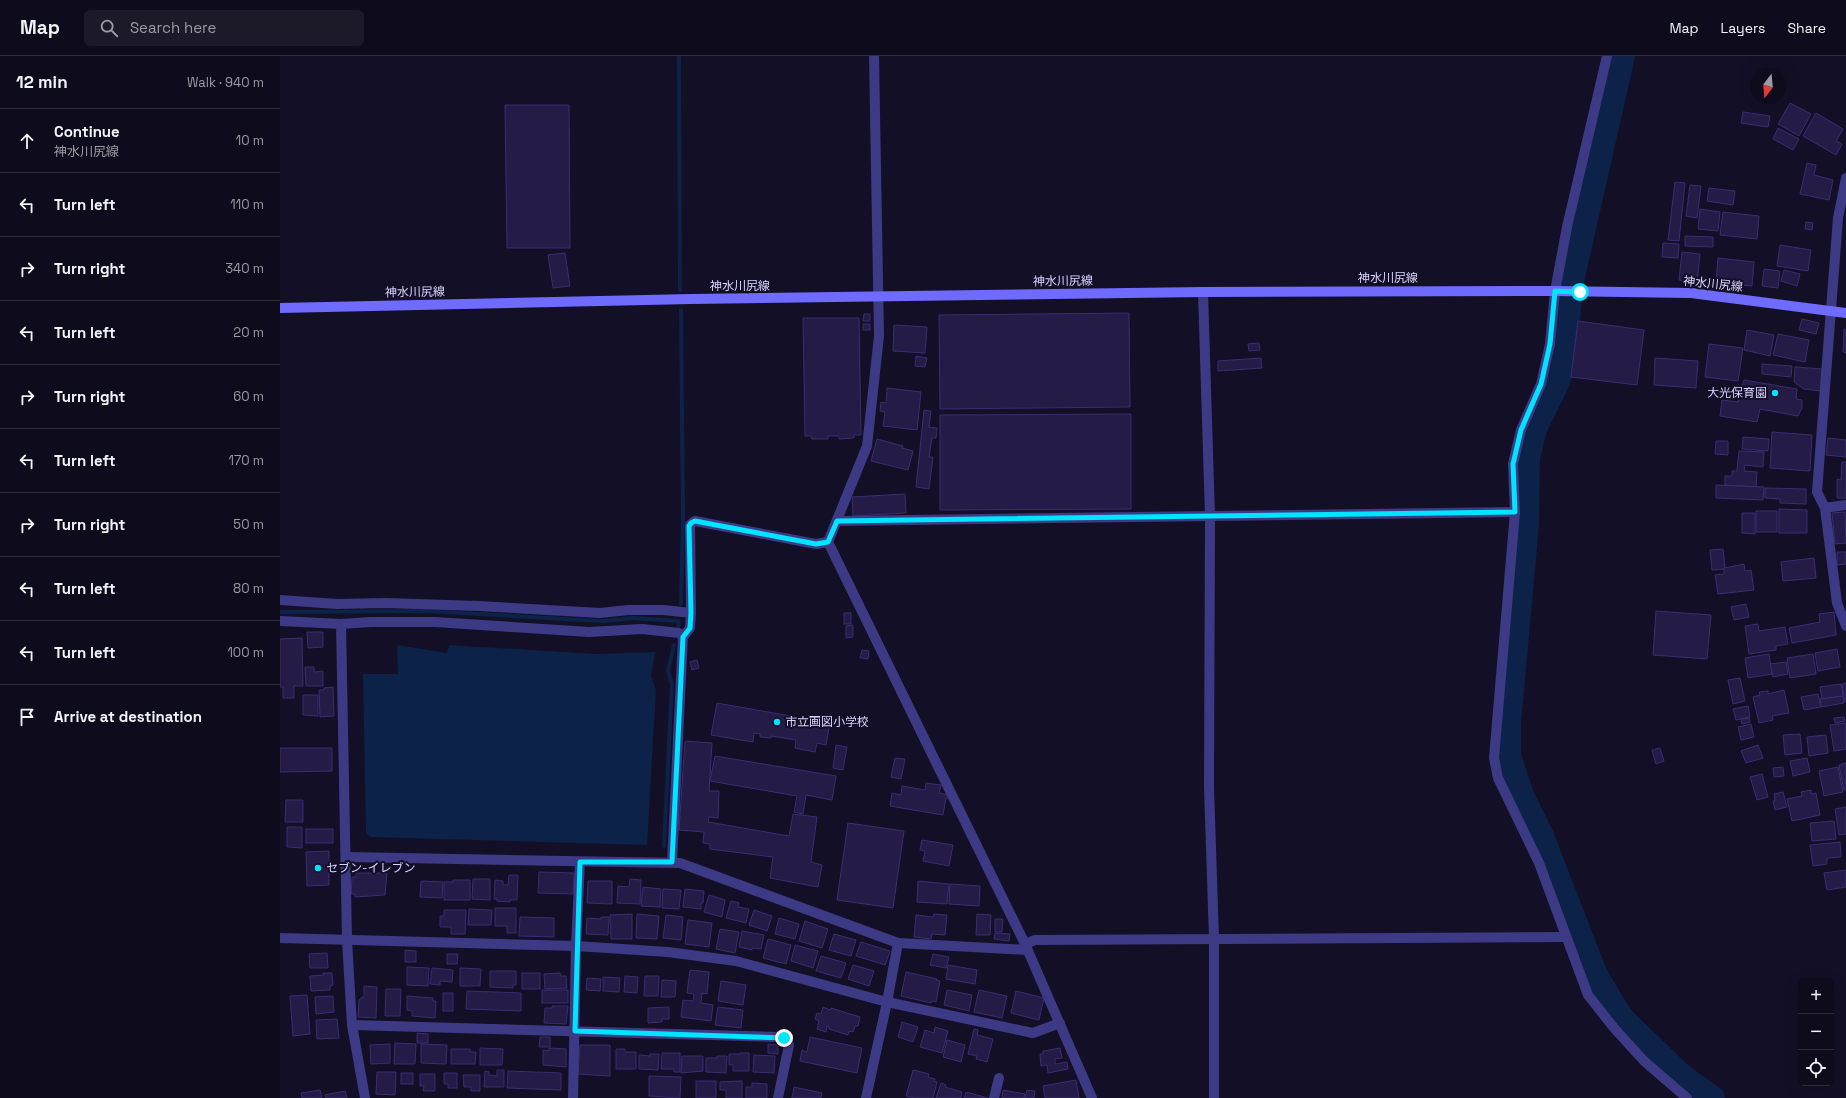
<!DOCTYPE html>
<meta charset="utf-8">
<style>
:root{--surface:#0e0b1c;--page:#1c1929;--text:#f1f3f6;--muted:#9b9ba3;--line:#2e2b3b}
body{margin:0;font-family:"Space Grotesk","Noto Sans JP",sans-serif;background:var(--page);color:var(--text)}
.controls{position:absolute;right:12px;bottom:12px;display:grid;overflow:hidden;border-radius:6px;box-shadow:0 4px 16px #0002}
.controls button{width:36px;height:36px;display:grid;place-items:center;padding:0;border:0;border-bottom:1px solid var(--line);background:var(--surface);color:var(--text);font:20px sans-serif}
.compass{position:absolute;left:1470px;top:12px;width:36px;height:36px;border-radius:50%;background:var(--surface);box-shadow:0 4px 16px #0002;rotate:196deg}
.stop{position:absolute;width:12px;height:12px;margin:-9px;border:3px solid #00e5ff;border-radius:50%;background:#fff}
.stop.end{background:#00e5ff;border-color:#fff;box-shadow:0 1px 4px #0008}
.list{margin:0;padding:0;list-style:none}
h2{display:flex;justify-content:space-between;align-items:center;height:52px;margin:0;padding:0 16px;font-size:17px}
h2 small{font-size:13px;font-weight:400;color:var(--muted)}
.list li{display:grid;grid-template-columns:26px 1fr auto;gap:12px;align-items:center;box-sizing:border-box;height:64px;padding:0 16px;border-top:1px solid var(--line)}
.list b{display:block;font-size:15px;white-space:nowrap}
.list p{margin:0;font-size:13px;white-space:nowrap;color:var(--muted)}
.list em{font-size:13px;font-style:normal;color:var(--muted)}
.icon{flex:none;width:22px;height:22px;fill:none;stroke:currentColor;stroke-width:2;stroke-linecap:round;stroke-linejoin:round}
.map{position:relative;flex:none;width:1566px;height:1042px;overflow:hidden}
header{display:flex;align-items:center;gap:24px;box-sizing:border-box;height:56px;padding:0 20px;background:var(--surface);border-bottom:1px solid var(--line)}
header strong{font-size:19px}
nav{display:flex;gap:22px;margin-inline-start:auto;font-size:14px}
.search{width:280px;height:36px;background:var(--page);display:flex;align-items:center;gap:10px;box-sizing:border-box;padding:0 14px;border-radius:6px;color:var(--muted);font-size:15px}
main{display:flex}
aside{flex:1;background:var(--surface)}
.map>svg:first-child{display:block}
</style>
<header>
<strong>Map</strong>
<div class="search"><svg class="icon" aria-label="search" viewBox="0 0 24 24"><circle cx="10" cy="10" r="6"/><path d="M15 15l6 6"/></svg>Search here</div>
<nav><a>Map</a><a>Layers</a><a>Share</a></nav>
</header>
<main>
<aside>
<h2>12 min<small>Walk · 940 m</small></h2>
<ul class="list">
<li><svg class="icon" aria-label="ahead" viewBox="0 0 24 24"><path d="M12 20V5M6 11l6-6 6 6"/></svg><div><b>Continue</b><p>神水川尻線</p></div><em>10 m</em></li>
<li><svg class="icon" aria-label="left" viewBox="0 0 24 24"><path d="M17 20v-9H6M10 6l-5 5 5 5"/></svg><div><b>Turn left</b></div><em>110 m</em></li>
<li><svg class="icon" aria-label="right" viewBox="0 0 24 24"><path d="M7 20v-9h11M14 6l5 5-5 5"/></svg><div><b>Turn right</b></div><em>340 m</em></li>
<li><svg class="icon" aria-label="left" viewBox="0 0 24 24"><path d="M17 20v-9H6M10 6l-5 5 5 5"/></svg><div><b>Turn left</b></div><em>20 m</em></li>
<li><svg class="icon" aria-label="right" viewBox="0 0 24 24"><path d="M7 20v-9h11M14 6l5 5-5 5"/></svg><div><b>Turn right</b></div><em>60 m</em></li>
<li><svg class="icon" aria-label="left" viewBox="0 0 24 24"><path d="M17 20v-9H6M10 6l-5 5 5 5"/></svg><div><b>Turn left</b></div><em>170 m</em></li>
<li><svg class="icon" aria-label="right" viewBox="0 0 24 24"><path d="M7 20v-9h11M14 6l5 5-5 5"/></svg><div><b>Turn right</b></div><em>50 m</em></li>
<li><svg class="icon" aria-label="left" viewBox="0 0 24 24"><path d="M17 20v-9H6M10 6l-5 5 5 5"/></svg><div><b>Turn left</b></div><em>80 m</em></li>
<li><svg class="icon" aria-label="left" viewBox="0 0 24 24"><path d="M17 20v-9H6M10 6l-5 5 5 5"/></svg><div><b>Turn left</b></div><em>100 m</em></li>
<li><svg class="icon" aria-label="arrive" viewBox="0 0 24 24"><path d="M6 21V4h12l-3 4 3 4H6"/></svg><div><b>Arrive at destination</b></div></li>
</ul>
</aside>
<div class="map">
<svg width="1566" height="1042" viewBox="0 0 1566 1042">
<rect width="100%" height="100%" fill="#130f26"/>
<polygon fill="#0c2248" points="117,589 167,597 169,589 316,598 375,596 371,620 376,634 367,789 90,781 86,777 83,618 118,618"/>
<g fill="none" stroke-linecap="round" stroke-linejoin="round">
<g stroke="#0c2248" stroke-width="4">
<polyline points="399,0 400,234"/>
<polyline points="401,254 403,463 401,548"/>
<polyline points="0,556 147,555 301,564 324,565 353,562 399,565 398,572"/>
<polyline points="384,790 392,628 388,615 394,589"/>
</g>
<polyline stroke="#0c2248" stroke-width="24" points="1343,0 1292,225 1283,311 1277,328 1255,373 1248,401 1247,469 1229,667 1229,700 1242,739 1262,780 1316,919 1341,961 1401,1019 1433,1042"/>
</g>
<g fill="#241b47" stroke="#3b2d73">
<polygon points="1510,47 1531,58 1519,80 1498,68"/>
<polygon points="225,49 289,49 290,192 227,192"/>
<polygon points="1463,56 1490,60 1488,71 1461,67"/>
<polygon points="1536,57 1563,73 1556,85 1562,88 1556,99 1523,80"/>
<polygon points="1498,72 1519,83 1513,94 1493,83"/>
<polygon points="1527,107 1536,109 1534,119 1553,124 1549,144 1520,138"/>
<polygon points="1395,126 1405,127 1399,185 1388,184"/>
<polygon points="1410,129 1421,130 1417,162 1406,160"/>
<polygon points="1429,132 1455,135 1453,149 1427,145"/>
<polygon points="1420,153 1440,156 1438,175 1418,173"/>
<polygon points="1443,156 1479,160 1477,183 1440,179"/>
<polygon points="1526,166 1533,167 1532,174 1525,173"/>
<polygon points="1405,180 1433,181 1433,191 1405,190"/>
<polygon points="1383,187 1399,188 1398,202 1382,201"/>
<polygon points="1500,189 1531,194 1528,215 1497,210"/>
<polygon points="1402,196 1420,198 1417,227 1399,224"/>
<polygon points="285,197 290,230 273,232 268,199"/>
<polygon points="1438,202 1474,206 1472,230 1436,227"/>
<polygon points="1484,213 1500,215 1498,232 1482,230"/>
<polygon points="1504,214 1520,218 1517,230 1501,225"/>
<polygon points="849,257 850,351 660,353 659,259"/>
<polygon points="584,258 590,258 590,265 583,265"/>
<polygon points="523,262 579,262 581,379 574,379 574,382 559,383 559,380 548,380 548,383 532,383 531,380 525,380"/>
<polygon points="1522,263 1539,267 1536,278 1519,274"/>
<polygon points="1298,265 1364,274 1357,329 1291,321"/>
<rect x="583" y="268" width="7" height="6"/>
<polygon points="614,269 647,271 645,297 613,295"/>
<polygon points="1564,273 1566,274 1566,297 1563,296"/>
<polygon points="1467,274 1494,279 1490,300 1464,294"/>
<polygon points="1498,278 1529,284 1525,306 1493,299"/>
<polygon points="979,287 980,294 969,295 968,288"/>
<polygon points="1429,288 1463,292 1458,325 1425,321"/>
<polygon points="636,300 647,302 645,311 635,310"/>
<polygon points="981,302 982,312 938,315 938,305"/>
<polygon points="1375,302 1418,305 1416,332 1374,329"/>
<polygon points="1482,308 1512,310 1511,321 1482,318"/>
<polygon points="1515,311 1543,313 1541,335 1524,333 1514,326"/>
<polygon points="1464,324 1517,333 1516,343 1522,344 1522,352 1518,360 1480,353 1477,366 1440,360 1442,344 1458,346"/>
<polygon points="607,332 641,336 637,374 603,370 605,356 600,355 601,346 606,347"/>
<polygon points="644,354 651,355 649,371 657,372 656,382 652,382 649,401 653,401 649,433 636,431"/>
<polygon points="851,358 851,453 660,454 660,359"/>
<polygon points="1492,376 1532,379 1530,415 1490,412"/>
<polygon points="1463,381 1489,383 1488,395 1462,393"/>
<polygon points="1548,382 1566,384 1566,401 1546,399"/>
<polygon points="597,383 623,390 622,392 633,395 628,414 591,405"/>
<polygon points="1436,385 1448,385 1448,399 1435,398"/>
<polygon points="1459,395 1484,396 1483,411 1465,409 1464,415 1477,416 1476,431 1445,429 1445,420 1452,420 1452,415 1457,415"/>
<polygon points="1562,406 1566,406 1566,442 1557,442 1557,423 1561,424"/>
<polygon points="1436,429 1484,431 1483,444 1436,442"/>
<polygon points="1485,432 1526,433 1526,448 1500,447 1500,443 1485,442"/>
<polygon points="625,438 626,457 573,460 572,441"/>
<polygon points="1499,453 1527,454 1527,477 1499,477"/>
<rect x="1476" y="455" width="21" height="21"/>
<polygon points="1565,456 1566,487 1555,488 1552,457"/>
<polygon points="1462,457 1475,457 1475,478 1462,477"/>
<polygon points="1443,493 1445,513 1432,514 1430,494"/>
<polygon points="1557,496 1566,496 1566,508 1557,509"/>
<polygon points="1534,502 1536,522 1503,525 1501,506"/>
<polygon points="1464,508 1465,515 1471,514 1474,534 1438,538 1435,519 1444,518 1444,512"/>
<polygon points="1466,548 1469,561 1454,564 1451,551"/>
<polygon points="1376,555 1431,559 1427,603 1373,599"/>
<polygon points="1554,556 1556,579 1512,587 1509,572 1540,566 1539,558"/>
<rect x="564" y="557" width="7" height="11"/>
<polygon points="1478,568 1479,575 1505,571 1508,588 1496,590 1496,594 1469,598 1465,570"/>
<polygon points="573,569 573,581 566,582 566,570"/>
<polygon points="27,576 43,576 43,591 28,592"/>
<polygon points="22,582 23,630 14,630 14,642 3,642 3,631 0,631 0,583"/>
<polygon points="1557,593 1560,611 1538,615 1535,597"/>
<polygon points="582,594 589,595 588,603 580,602"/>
<polygon points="1489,598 1492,618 1468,622 1465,602"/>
<polygon points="1533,598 1536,618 1510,622 1507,602"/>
<polygon points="417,604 419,612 412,614 410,606"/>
<polygon points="1506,606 1508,618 1493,621 1490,608"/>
<polygon points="25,611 34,611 34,616 43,615 43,630 26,630"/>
<polygon points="1460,622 1465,645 1453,648 1448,624"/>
<polygon points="1566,627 1566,646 1565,646 1562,628"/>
<polygon points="1561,628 1563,640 1542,643 1540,631"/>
<polygon points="53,631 54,660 40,661 39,634 44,634 44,632"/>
<polygon points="1504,634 1509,657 1492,660 1493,664 1479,667 1473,641 1480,639 1479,636 1488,635 1488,638"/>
<polygon points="1538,638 1541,651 1524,654 1521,641"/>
<polygon points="23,639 38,639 38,660 23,659"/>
<polygon points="1563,640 1564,647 1541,651 1540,643"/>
<polygon points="437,647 550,667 546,689 537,687 535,696 515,692 516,684 491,680 491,682 480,681 480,678 474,677 473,686 431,679"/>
<polygon points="1468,650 1470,661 1456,664 1453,653"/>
<polygon points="1564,661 1565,665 1555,667 1554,662"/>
<polygon points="1469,662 1470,666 1462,668 1461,663"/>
<polygon points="1566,667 1566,693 1554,695 1550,669"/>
<polygon points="1471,668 1474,681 1461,684 1458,671"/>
<polygon points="1520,678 1522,697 1505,699 1503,679"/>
<polygon points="1546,679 1548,697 1529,700 1527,681"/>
<polygon points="405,685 432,687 429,735 439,735 438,762 429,761 428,766 509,780 513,758 537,761 531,806 542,809 538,831 490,822 493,801 430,793 430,788 423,787 424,776 399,774"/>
<polygon points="556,689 567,691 563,714 553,712"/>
<polygon points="1478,689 1483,702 1466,707 1461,695"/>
<polygon points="0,692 52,692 52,715 0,716"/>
<polygon points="1380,692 1384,705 1376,708 1372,694"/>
<polygon points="435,700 556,720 552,744 526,739 523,758 514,756 517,740 430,725"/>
<polygon points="615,702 625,703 621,723 611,721"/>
<polygon points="1527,702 1530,716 1513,720 1510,705"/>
<polygon points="1566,707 1566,734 1564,734 1559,709"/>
<polygon points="1503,711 1504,720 1494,721 1493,712"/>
<polygon points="1558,711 1563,736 1544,740 1539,715"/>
<polygon points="1482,718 1488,741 1477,744 1470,721"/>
<polygon points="646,727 661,729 659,737 668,739 668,742 666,742 663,759 610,750 612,737 621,739 622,730 645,734"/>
<polygon points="1531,734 1531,738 1536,737 1540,759 1512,765 1507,743 1522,740 1521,736"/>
<polygon points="1503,736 1507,751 1495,754 1493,745 1495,745 1494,738"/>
<polygon points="6,744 23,744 23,766 5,766"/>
<polygon points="1566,751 1566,778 1559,779 1555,753"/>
<polygon points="1554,765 1556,783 1532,785 1530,767"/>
<polygon points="568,767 624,775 613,852 557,844"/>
<polygon points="7,771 22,771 22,792 7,791"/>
<rect x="26" y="773" width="27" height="14"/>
<polygon points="642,784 673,789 669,810 643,805 645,795 640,794"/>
<polygon points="1560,786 1561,801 1547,802 1547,808 1533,810 1530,789"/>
<polygon points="49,795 49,829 27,830 26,796"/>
<polygon points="1566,814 1566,831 1547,834 1544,817"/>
<polygon points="259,816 294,817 293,838 258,837"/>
<polygon points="76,817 107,817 105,839 75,841 75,838 71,838 72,821 76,821"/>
<polygon points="229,819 238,819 237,844 230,844 230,846 217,845 217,843 214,843 215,824 223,825 223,829 228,829"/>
<polygon points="193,823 210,823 210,844 192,843"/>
<polygon points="350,823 361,824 360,848 337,847 338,830 349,831"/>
<polygon points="173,824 190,824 190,844 164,844 164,826 173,826"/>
<polygon points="141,825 163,826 162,842 140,841"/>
<polygon points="308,825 332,825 332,848 307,847"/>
<polygon points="638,825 669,828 667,848 637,846"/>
<polygon points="670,828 700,830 699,850 669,848"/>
<polygon points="363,831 381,833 380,851 361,850"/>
<polygon points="383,833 401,834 399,853 382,852"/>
<polygon points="405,833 424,835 423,847 421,847 421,853 403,851"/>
<polygon points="429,839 445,844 442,861 424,856"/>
<polygon points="451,845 459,847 458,851 469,853 466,867 446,862"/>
<polygon points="215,852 236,852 236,877 227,877 227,870 215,870"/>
<polygon points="189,853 212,854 211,869 188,869"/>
<polygon points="164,854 186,854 185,878 171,878 171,871 160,871 160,860 164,860"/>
<polygon points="474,854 492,860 487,875 469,869"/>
<polygon points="352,858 352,883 331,883 330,859"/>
<polygon points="357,858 379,860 377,883 356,882"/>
<polygon points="654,858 667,859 665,879 652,878 651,883 634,881 636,859 653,861"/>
<polygon points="697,858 711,859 710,879 696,879"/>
<polygon points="386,859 403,861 401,884 383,882"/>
<polygon points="240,861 274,862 274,881 239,880"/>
<polygon points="321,861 329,861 328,879 306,878 307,862 321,863"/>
<polygon points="499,862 519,868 515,883 495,878"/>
<polygon points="715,863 723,863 722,876 715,876"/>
<polygon points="408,864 432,867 429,891 405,888"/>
<polygon points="525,865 548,873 542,892 519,885"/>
<polygon points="440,873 459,876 455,897 436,893"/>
<polygon points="462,875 484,879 481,893 472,892 472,894 459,891"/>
<polygon points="715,877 730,878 729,885 714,883"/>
<polygon points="554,878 576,884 571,900 549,894"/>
<polygon points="488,883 511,889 506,908 483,902"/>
<polygon points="581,886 610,895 605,909 576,900"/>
<polygon points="515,889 538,895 533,912 511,905"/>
<polygon points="125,894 136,895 136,906 125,906"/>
<polygon points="47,897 48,912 30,912 29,898"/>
<polygon points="167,898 178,898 177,908 167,908"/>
<polygon points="653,898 669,901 666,912 650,909"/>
<polygon points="541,900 566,907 561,922 536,915"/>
<polygon points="573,909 594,915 589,930 568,923"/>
<polygon points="668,909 697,914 695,928 666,923"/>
<polygon points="127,911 149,912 148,930 127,929"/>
<polygon points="152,912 173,914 172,926 160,925 160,929 150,928"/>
<polygon points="180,912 201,913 200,930 180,930"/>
<polygon points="410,914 429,916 427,938 422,937 421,947 433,949 431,965 401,961 403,944 413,945 414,938 407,937"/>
<polygon points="210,915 236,915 236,929 233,929 233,932 210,931"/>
<polygon points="626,916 657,923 656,924 660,925 656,946 652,945 651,947 621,940"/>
<polygon points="43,917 52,917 53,929 50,930 50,934 31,935 30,920 44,919"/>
<rect x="242" y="917" width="18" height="16"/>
<polygon points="280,917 281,920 286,920 287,932 265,933 264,918"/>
<polygon points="345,920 358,921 357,937 344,936"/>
<polygon points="365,920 379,920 378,940 364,940"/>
<polygon points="323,921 340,922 339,936 323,935"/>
<polygon points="307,922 321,923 320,935 306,934"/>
<polygon points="382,924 396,925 395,941 381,941"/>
<polygon points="441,925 466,929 463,949 438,945"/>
<polygon points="84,930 97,931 96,962 78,961 79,944 84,940"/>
<polygon points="106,933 121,933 120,960 105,960"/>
<rect x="262" y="934" width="26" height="13"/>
<polygon points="667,934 692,939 689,955 664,949"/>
<polygon points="699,934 727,940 722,962 694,956"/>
<polygon points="187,935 241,937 241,955 186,953"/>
<polygon points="736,935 764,942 759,964 731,957"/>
<rect x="163" y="937" width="10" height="18"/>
<polygon points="27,939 30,978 13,980 10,940"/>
<polygon points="53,940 54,956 36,958 35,941"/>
<polygon points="127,940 153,942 153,945 156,945 155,962 132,960 132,955 127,954"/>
<polygon points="272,950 288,950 286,968 264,967 265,952 272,952"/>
<polygon points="389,951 389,963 382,963 382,966 368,967 368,952"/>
<polygon points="438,951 463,954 461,972 435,969"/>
<polygon points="543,951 550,954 551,952 580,961 578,970 575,970 573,976 569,975 568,979 549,973 549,971 547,970 546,976 537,973 539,965 535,963 537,957 541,958"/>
<polygon points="57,963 59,982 37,983 36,964"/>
<polygon points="622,966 638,971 633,986 618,981"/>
<polygon points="655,971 668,975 662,997 640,991 645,974 654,977"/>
<polygon points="694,973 698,974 697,979 713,983 707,1006 696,1003 697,1000 688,998"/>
<polygon points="137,977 148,978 148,987 137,987"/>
<polygon points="260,981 270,981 270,991 259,991"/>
<polygon points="530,981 582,992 577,1017 520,1005 522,994 527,996"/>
<polygon points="667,984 685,989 681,1006 663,1001"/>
<polygon points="115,987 136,988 135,1008 114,1008"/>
<polygon points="110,988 110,1007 91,1008 90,989"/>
<polygon points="141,988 167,989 166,1008 141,1007"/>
<polygon points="488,988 498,989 498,998 488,997"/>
<polygon points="300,989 330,989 330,1020 298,1018"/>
<polygon points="200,992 223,993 222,1009 200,1009"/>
<polygon points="269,992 286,993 286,1011 263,1009 263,994 269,995"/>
<polygon points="780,992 782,1002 775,1003 775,1008 787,1006 788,1013 768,1017 767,1009 761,1010 760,998 763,998 763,995"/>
<polygon points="171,993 190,993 190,996 196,996 195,1008 171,1008"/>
<polygon points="336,993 345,993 345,996 356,996 356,1013 336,1013"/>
<polygon points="382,997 400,997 400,1016 394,1016 394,1013 381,1013"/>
<polygon points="460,997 469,997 469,1015 453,1015 453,1009 449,1009 449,998 460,998"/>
<polygon points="370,998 379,998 378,1014 359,1013 359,999 370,1000"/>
<polygon points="474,999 495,1000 494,1017 473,1016"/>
<polygon points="402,1000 423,1000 423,1015 401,1017"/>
<polygon points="437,1000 447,1000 446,1017 426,1016 426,1002 437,1002"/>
<polygon points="217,1014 224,1014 224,1031 204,1031 205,1015 209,1016 209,1019 217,1020"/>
<polygon points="633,1014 649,1018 648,1021 655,1023 654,1025 657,1026 653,1042 635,1042 626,1040"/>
<polygon points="228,1015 281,1017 281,1034 227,1032"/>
<polygon points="97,1016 116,1016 115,1039 96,1038"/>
<rect x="121" y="1017" width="12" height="11"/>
<polygon points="164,1017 177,1017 177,1032 168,1032 168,1028 164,1028"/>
<polygon points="140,1018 155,1018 155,1035 143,1035 144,1030 140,1030"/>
<polygon points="183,1019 200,1019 200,1035 191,1035 191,1031 184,1031"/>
<polygon points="369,1020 401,1021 400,1042 369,1040"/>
<polygon points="796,1024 799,1042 765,1042 763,1030"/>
<rect x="416" y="1025" width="20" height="17"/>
<polygon points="462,1025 462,1042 446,1042 446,1034 440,1034 440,1026"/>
<polygon points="472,1027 487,1028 487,1042 466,1042 466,1031 472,1031"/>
<polygon points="661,1027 666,1029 665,1031 682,1036 681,1042 656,1042"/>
<polygon points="514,1031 542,1037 541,1042 512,1042"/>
<polygon points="40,1034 42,1042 22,1042 21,1037"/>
<polygon points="723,1034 745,1038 744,1042 722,1042"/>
<polygon points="747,1034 755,1035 754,1042 745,1042"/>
<polygon points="65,1035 67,1042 46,1042 45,1039"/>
<polygon points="686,1036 708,1042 684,1042"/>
</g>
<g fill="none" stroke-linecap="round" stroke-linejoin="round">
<g stroke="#3d3a85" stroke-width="10">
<polyline points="594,0 599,280 587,390 548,486 745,888 812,1042"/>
<polyline points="1327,0 1287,171 1275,235 1270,288 1261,328 1241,374 1233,408 1235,456 1214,702 1218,722 1259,807 1308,939 1334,972 1364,1005 1407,1042"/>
<polyline points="1566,122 1558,162 1537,436 1545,452 1557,547 1566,570"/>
<polyline points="923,236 930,460 929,731 934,883 934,1042"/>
<polyline points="1545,452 1566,449"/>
<polyline points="557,465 1235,456"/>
<polyline points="0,544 57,548 105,547 199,550 320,557 348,554 383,554 411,557"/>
<polyline points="0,565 61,568 91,566 155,566 309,576 362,573 399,577 403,581"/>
<polyline points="61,568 67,884 72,969 85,1042"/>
<polyline points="66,801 400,807 618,887 748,894"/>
<polyline points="392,806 403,581 410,572 411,557 410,469 415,465 536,488 548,486"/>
<polyline points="0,882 296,890 388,896 456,905 607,946 753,977 780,967"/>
<polyline points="745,888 755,884 1285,881"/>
<polyline points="72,969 498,981 508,985 509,989 498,1042"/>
<polyline points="293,1042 296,890 300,806"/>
<polyline points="586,1042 607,946 618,887"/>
<polyline points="714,1042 719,1022"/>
</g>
<polyline stroke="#6f6bff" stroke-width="10" points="0,252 411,243 923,236 1275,235 1411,237 1566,257"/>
</g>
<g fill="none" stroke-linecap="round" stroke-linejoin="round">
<polyline stroke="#00e5ff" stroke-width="5" points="504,982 295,975 300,806 392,806 403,581 410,572 411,557 409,470 411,467 415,465 536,488 548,486 557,465 1235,456 1233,408 1241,374 1261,328 1270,288 1275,235 1300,236"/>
</g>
<g fill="#00e5ff" stroke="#130f26" stroke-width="1.5">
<circle cx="1495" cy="337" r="4"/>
<circle cx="497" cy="666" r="4"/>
<circle cx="38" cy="812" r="4"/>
</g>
<g text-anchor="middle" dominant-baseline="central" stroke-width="4" stroke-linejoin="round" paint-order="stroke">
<g font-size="12" fill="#d9d4ff" stroke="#130f26">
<text x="1108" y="222">神水川尻線</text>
<text transform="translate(783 225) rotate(-1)">神水川尻線</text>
<text transform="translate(1433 228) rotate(6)">神水川尻線</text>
<text x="460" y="230">神水川尻線</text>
<text transform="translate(135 236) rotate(-1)">神水川尻線</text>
</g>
<g font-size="12" fill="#d9d4ff" stroke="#130f26" text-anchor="start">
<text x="1487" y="337" text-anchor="end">大光保育園</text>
<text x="505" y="666">市立画図小学校</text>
<text x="46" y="812">セブン-イレブン</text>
</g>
</g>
</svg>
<div class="controls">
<button>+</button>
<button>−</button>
<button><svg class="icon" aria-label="locate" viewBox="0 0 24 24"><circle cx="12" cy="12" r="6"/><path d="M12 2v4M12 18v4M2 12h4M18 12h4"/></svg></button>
</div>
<svg class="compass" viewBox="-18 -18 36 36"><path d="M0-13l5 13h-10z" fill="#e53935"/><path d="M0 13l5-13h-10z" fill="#9b9ba3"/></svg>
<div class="stop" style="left:1300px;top:236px"></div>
<div class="stop end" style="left:504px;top:982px"></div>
</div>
</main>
